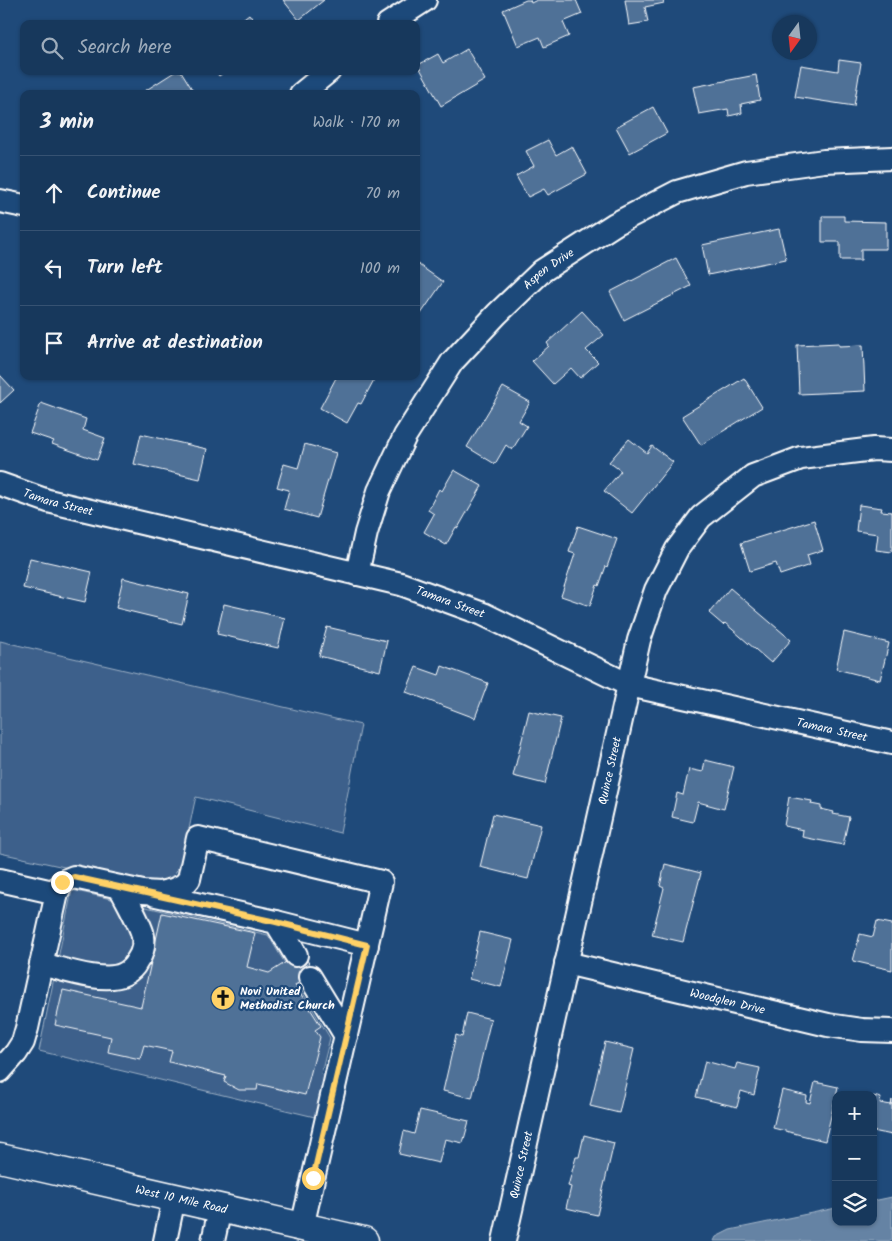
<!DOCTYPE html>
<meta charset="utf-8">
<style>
:root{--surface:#17385c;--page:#203f62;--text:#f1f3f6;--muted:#9eacbb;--line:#365272}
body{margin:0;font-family:Kalam,sans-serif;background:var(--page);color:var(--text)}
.controls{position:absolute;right:15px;bottom:15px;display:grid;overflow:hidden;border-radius:10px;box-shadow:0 1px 4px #0004}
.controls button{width:45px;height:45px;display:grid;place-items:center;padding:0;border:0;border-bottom:1px solid var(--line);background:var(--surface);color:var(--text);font:25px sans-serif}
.compass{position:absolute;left:772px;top:15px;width:45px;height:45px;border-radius:50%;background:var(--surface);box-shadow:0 1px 4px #0004;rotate:195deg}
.stop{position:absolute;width:15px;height:15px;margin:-11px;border:4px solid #ffd166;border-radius:50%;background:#fff}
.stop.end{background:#ffd166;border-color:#fff;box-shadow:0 1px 5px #0008}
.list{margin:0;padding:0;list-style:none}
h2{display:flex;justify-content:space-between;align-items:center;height:65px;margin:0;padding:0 20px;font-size:21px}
h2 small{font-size:16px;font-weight:400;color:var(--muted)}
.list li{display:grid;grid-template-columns:32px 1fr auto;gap:15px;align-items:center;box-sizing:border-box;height:75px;padding:0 20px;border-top:1px solid var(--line)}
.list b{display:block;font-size:19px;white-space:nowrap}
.list em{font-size:16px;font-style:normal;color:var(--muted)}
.icon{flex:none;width:28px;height:28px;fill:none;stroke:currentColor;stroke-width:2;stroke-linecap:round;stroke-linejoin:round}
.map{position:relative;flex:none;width:892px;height:1241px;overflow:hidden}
.search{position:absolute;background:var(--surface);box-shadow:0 1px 4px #0004;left:20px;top:20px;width:400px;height:55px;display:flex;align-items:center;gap:12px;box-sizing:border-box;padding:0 18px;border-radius:10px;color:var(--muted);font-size:19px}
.panel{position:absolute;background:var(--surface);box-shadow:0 1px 4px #0004;left:20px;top:90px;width:400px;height:290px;border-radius:10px}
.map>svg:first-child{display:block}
</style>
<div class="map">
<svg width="892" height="1241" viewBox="0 0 892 1241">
<rect width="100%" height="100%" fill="#1f4a7a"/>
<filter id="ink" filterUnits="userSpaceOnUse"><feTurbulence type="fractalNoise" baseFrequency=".02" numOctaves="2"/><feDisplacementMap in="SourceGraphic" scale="10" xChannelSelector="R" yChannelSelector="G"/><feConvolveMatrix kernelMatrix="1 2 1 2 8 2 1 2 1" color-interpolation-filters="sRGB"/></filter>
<g filter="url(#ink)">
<g fill="#3c618b" stroke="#9eb0c5">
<path d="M0 641 361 725 340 833 196 797C191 814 184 868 172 876 166 881 160 880 153 881L78 870 0 853Z"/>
<polygon points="72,890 268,935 330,1038 321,1074 329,1077 319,1118 39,1051"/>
</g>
<polygon fill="#6583a4" stroke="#a3b5c8" points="892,1197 892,1241 714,1241 716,1237 730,1230 836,1208 836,1222 873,1222 873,1201"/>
<g fill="#507197" stroke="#fff">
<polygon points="283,0 324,0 299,20"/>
<polygon points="526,0 530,0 531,3 537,0 576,0 582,14 563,22 569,36 544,47 540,37 518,46 503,10"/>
<polygon points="625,0 663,0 664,3 645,7 648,22 629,25"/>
<polygon points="249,14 256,24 236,24"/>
<polygon points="467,49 485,80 441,106 418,65 438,54 443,63"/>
<polygon points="839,60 861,63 854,106 795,97 801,65 838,71"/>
<polygon points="176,71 181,71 195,94 140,94"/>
<polygon points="215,71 226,71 219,76"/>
<polygon points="756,75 760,100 741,104 742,113 729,116 728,109 699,114 693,87"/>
<polygon points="653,107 667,133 630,153 616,127"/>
<polygon points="548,140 556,155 572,146 587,174 548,195 544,189 528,197 516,176 534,166 526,151"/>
<polygon points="822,216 844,216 844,221 886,222 886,249 861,249 861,260 840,260 840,242 822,242"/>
<polygon points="779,229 786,259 708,275 702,245"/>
<polygon points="676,258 691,286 624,320 610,292"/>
<polygon points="416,263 443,282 416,321"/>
<polygon points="582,311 604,335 586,350 598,362 580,378 571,368 553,384 532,361 549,346 547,343"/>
<polygon points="839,343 839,346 863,345 865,391 799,394 797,345"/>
<polygon points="0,375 14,390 0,403"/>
<polygon points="337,376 376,376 361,404 358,403 347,423 320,408"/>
<polygon points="744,378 762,407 701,445 682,416"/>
<polygon points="503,387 530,402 519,421 527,426 512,450 506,445 495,464 467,447"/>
<polygon points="41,403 86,419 83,430 105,438 97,460 52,444 54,441 30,433"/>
<polygon points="141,434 207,449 200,479 134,464"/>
<polygon points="629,439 647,453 652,446 673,462 632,513 604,491 621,471 609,462"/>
<polygon points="305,444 336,453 317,518 284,509 289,490 277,487 284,464 298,468"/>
<polygon points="454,470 482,486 458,528 456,527 446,545 424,532 434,514 428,510 439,489 442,491"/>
<polygon points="859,505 882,508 881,511 892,512 892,552 876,550 878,534 856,531"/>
<polygon points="814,520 823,550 807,555 810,565 780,575 776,563 750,571 741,543"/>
<polygon points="578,526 617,539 607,567 606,566 599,586 597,585 590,606 561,596 575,554 569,552"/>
<polygon points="30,558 92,572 85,602 23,588"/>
<polygon points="123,578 189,594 182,624 116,608"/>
<polygon points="730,588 791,640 771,663 725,623 723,625 709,613"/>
<polygon points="224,604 285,618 278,648 217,634"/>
<polygon points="327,627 387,641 380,671 319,656"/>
<polygon points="844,632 889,643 880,680 836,669"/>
<polygon points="442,666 488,683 475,718 406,692 416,667 439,675"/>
<polygon points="529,711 561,718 545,784 513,776"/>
<polygon points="705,760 734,767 724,809 698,802 693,822 672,817 677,793 683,795 689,769 703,772"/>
<polygon points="789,797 812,801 811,804 821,806 821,809 834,812 833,814 849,817 843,845 802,837 803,830 784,826"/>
<polygon points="493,814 541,825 528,879 480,867"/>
<polygon points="665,864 701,873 683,942 652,935 664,888 660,886"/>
<polygon points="162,913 255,933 247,967 269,973 302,952 315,973 295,985 321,1026 315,1030 320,1037 305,1095 258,1084 257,1090 239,1090 224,1082 226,1076 169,1062 172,1051 144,1045 140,1059 108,1052 111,1037 55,1025 63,990 141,1007"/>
<polygon points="877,921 892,924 892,970 853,961 860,934 873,937"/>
<polygon points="480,932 513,940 501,987 469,979"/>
<polygon points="467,1013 491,1019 472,1098 443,1091 456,1035 462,1037"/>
<polygon points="605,1042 634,1049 619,1113 590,1106"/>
<polygon points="705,1061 735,1069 737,1063 760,1068 754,1095 741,1091 737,1107 696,1097"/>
<polygon points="815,1082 838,1087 825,1141 773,1128 782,1090 807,1096 806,1102 810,1103"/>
<polygon points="873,1096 881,1098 880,1103 891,1105 892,1100 892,1135 873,1131"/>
<polygon points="420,1110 469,1121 463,1143 445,1139 439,1163 399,1154 404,1131 414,1134"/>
<polygon points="584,1135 614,1143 597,1215 566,1208 571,1187 568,1186 576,1157 579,1157"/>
</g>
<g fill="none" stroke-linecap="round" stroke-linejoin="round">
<defs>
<g id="minor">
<polyline points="388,24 425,0"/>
<polyline points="301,94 329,71"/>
<polyline points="0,201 24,206"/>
<path id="s1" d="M0 484 48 501 401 584 483 614 629 685 892 743"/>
<path id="s2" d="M357 574 366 533 379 491 405 436 452 362 497 314 542 271 615 224 677 192 746 172 824 161 892 158"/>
<polyline points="0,880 57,893"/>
<polyline points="156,895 276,922 296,955"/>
<polyline points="276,922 367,945"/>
<path id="s3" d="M566 963 828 1025 862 1030 892 1031"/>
<path d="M41 964C62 969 105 984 124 974 130 971 134 967 137 961 143 953 145 942 142 932 137 918 127 901 120 887"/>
<polyline points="310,977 346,1036"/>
<polyline points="0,1071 16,1053 23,1042 27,1028 57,893 62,882 74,877 143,892 160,893 173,890 184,885 189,879 198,838 381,882 302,1227"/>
<polyline points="165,1241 174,1198"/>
<polyline points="213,1241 220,1209"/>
<path id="s4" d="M504 1241 639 640 656 590 677 549 701 517 753 476 801 458 874 449 892 450"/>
</g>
<g id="major">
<path id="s5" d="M0 1158 364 1241"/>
</g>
</defs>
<use href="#minor" stroke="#fff" stroke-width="26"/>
<use href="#major" stroke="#fff" stroke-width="31"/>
<use href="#minor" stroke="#1f4a7a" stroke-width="22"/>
<use href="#major" stroke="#1f4a7a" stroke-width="28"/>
</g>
</g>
<g fill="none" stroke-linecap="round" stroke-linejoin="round" filter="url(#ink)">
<polyline stroke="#ffd166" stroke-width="6" points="62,882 74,877 276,922 367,945 313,1178"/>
</g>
<defs>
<symbol id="church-disc" viewBox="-11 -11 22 22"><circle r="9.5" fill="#ffd166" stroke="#1f4a7a"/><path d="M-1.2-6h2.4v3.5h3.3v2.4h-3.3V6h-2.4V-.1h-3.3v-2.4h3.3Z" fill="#111"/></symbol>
</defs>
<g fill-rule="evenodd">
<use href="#church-disc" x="209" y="984" width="28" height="28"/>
</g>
<g text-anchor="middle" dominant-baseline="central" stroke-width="4.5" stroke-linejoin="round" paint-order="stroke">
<g font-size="12" fill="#fff" stroke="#1f4a7a">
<text stroke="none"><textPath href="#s2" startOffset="369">Aspen Drive</textPath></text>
<text stroke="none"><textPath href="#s1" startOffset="61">Tamara Street</textPath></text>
<text stroke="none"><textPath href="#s1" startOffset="466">Tamara Street</textPath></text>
<text stroke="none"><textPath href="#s1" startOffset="871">Tamara Street</textPath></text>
<text stroke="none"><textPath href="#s4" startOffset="482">Quince Street</textPath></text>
<text stroke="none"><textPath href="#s3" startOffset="166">Woodglen Drive</textPath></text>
<text stroke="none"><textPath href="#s4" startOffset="78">Quince Street</textPath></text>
<text stroke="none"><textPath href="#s5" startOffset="186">West 10 Mile Road</textPath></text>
</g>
<g font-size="12" font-weight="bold" fill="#fff" stroke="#1f4a7a" text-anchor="start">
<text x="240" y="991">Novi United<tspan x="240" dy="14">Methodist Church</tspan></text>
</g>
</g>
</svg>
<div class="controls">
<button>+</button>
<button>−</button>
<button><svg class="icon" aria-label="layers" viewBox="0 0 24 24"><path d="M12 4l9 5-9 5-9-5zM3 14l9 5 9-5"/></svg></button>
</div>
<svg class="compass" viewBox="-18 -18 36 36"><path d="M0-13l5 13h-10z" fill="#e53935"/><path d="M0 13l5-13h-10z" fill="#9eacbb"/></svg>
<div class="stop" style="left:313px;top:1178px"></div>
<div class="stop end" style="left:62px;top:882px"></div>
<div class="search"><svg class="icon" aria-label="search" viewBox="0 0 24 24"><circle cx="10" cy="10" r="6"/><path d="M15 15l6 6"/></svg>Search here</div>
<section class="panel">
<h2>3 min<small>Walk · 170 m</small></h2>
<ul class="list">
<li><svg class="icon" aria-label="ahead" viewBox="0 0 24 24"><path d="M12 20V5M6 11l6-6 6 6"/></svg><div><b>Continue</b></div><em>70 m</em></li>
<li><svg class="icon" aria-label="left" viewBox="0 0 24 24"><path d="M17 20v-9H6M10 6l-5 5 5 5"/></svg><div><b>Turn left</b></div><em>100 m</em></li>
<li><svg class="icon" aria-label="arrive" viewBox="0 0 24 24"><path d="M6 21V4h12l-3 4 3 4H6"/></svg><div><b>Arrive at destination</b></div></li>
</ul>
</section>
</div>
